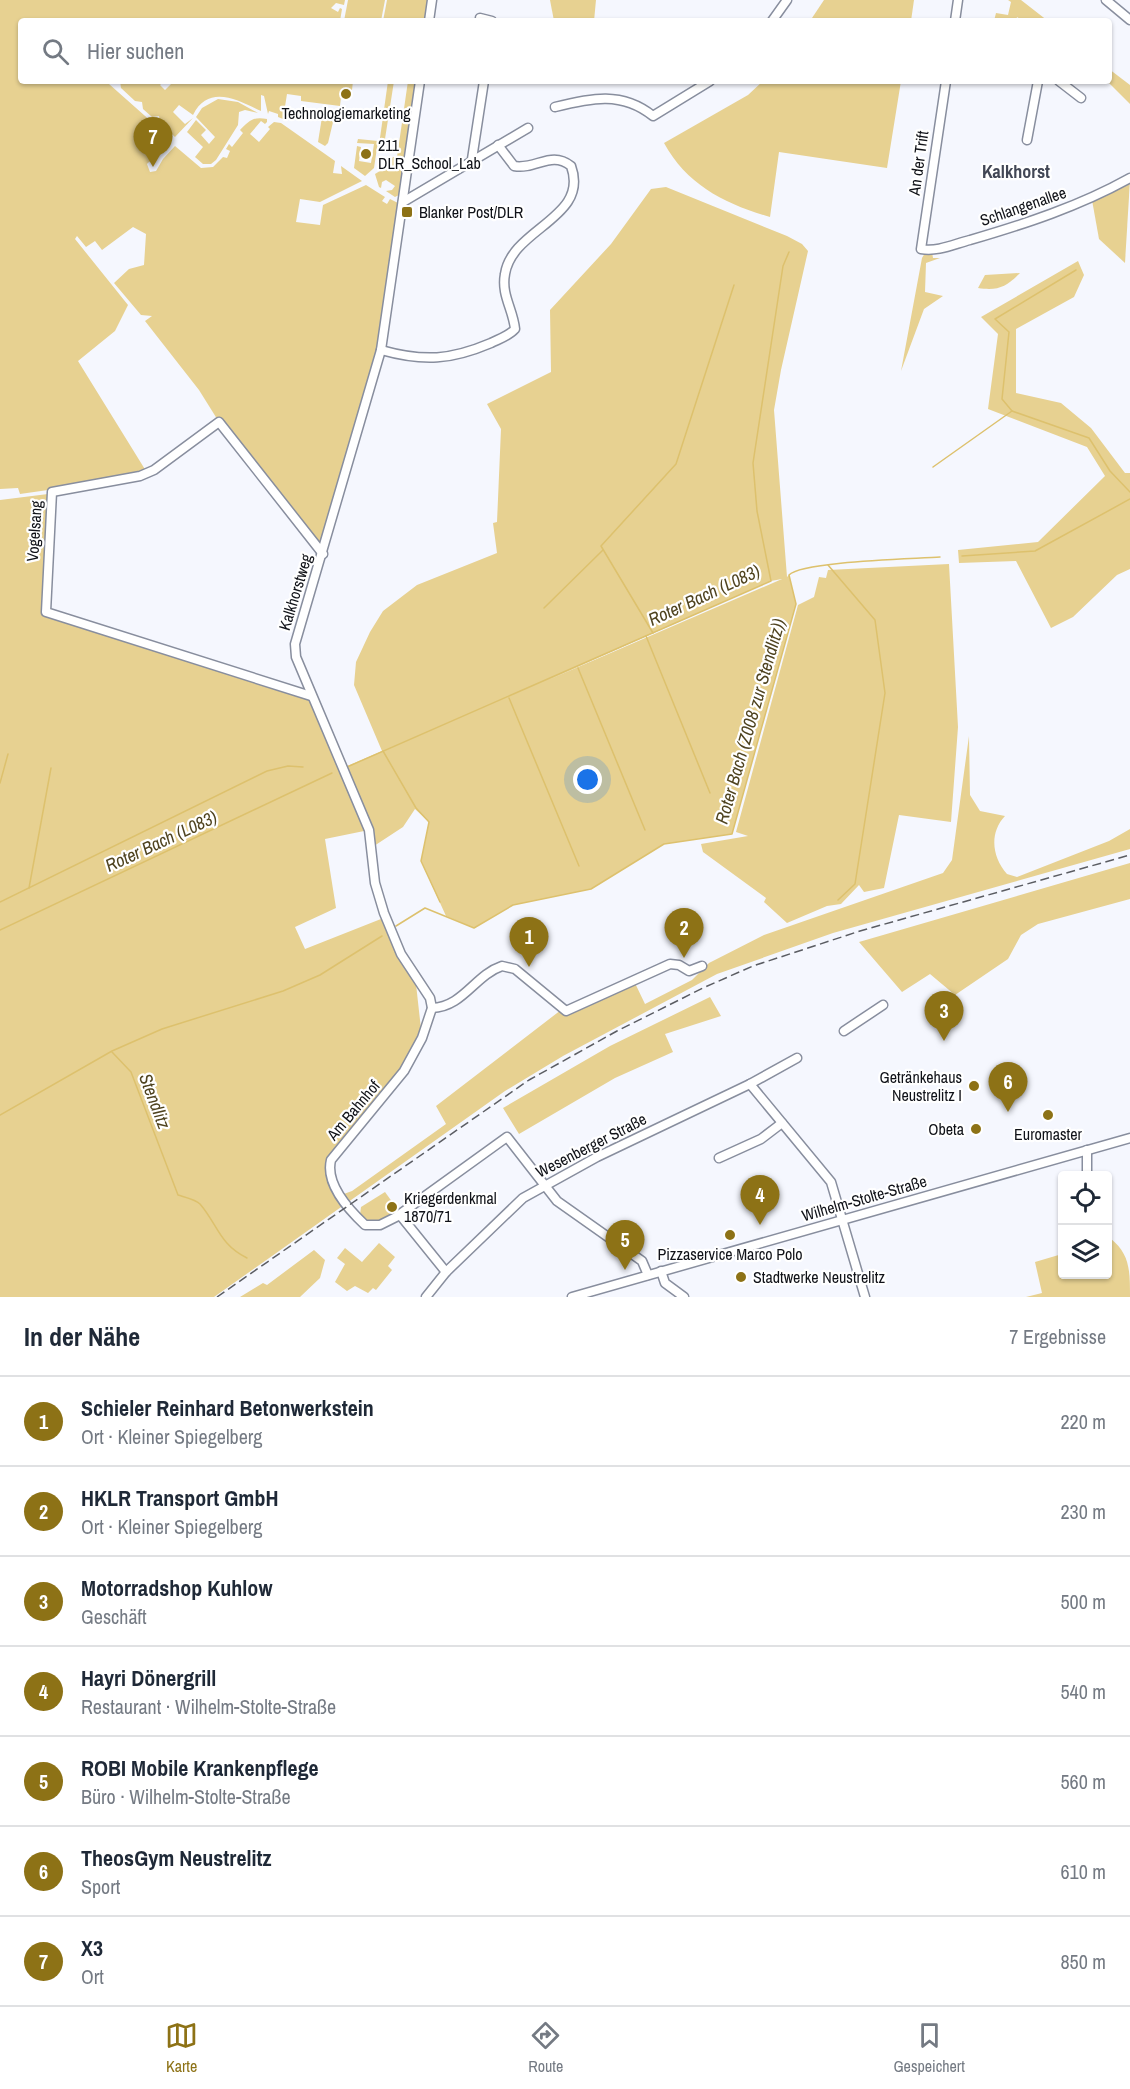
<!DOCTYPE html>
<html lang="de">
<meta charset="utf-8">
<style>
:root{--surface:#fff;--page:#f2f2f3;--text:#1f2937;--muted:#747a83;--line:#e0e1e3;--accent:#8d7216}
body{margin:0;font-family:"Archivo Narrow",sans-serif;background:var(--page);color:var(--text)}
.controls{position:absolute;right:18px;bottom:18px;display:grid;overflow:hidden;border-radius:6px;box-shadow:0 2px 4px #0004}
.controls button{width:54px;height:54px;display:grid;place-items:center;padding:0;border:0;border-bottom:2px solid var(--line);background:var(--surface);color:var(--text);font:30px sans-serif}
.you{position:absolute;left:588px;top:780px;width:21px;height:21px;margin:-15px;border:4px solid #fff;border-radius:50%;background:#1a73e8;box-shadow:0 0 0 9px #1a73e833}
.badge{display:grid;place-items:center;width:39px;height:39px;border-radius:50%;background:var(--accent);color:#fff;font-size:20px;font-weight:700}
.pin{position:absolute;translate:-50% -50px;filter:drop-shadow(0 2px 3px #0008)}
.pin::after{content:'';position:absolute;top:32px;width:21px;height:18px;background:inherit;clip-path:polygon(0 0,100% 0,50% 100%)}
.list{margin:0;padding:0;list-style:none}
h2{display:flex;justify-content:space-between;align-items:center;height:78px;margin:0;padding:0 24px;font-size:26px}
h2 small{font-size:20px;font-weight:400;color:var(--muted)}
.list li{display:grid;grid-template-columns:39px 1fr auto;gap:18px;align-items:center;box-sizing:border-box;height:90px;padding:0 24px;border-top:2px solid var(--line)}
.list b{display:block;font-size:22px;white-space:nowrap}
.list p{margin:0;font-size:20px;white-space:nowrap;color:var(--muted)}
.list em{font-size:20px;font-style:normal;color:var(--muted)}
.icon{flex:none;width:33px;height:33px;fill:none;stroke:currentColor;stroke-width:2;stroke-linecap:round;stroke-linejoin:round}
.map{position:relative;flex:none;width:1130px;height:1297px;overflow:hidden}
.search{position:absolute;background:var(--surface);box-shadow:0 2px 4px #0004;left:18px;right:18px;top:18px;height:66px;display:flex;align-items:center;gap:15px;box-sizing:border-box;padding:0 21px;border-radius:6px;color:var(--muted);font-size:22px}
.sheet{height:708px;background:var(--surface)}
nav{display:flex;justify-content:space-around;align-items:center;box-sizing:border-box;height:84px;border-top:2px solid var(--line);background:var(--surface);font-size:16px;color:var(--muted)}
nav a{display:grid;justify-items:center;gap:3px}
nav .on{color:var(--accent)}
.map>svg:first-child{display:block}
</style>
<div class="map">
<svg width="1130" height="1297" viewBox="0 0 1130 1297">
<rect width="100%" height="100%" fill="#f5f7fe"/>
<g fill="#e7d191" fill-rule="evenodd">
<path d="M0 0H345L344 5 336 3 331 8 338 12 340 8 342 9 340 21H21V81H111L109 84 171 139C170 152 155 156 147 164L150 172 156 171 163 159 175 146 201 168 213 167 223 157 227 158 230 151 226 149 229 144 232 147 243 133 240 130C249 121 253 116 267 119V122L265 124 261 121 250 134 259 142 270 129 268 127 274 122 281 123 335 161 333 173 342 174 341 166 362 181 320 202 300 199 296 222 320 225 323 205 366 185 385 197 382 201 387 204 390 199 398 203 381 350 323 554 219 422 199 390 145 321 152 316 141 315 114 283 129 269 144 265 146 234 133 227 102 250 95 241 86 247 77 236 75 239 128 305 115 331 78 361 146 471 83 485 20 494 18 488 0 489Z"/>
<polygon points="348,0 385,0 381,21 344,21"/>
<polygon points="387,0 429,0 426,21 383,21"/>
<polygon points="550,0 596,0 594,21 554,21"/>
<polygon points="824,0 914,0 911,21 810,21"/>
<polygon points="1008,0 1021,0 1048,21 1023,21 1017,17 1016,21 994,21 996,13 1008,15 1011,2"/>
<polygon points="1109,69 1130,85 1130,104 1107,81 1109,81"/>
<path d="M120 81H164L160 85 165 90 171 84 168 81H353L352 90 342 89 340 106 301 101V96L287 94 283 119 278 117V114L269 111 268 114 264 96 261 95V111C239 101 209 83 193 115L179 105 173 112 185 124 193 118 175 137 160 123 159 116 152 117 143 109 142 102 135 101 121 88Z"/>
<polygon points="388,81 394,81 385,139 380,138"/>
<polygon points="408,81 417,81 399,195 395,197 386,191 392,190 395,186 386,180 382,182 381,188 379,187 375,174 388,166 393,157 397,157"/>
<path d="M763 81H901L887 168 779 152 770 217C725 204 687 185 664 143L748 95Z"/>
<polygon points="218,99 238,102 258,113 245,110 239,112 238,125 216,160 211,164 203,164 195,157 203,147 187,132 196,120 206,130 201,135 209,144 215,137 196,117 202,108"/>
<polygon points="322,117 334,118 328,143 325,146 318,142"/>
<polygon points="358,139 378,141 374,168 365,176 354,168 357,146 361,147 359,161 371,163 374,144 357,143"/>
<polygon points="1130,180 1125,263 1099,239 1092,200"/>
<path d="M666 187 787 236 802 244 808 251 781 370 774 410 787 577 789 575 796 604 732 834 664 844 591 889 513 905 474 928 446 916 421 861 429 822 415 809 403 827 374 846 372 824 345 767 382 751 354 685 356 662 370 632 383 611 417 585 497 553 493 523 497 522 501 429 487 404 551 372 550 310 611 244 651 189ZM782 579 548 680 771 581Z"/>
<polygon points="932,252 933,258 940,258 926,263 925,292 943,296 924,309 901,371 922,258 925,253"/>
<polygon points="1078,261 1084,275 1074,297 1016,329 1016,393 1061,403 1091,428 1125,473 1130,473 1130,569 1117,575 1073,617 1051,628 1016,561 959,563 958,550 1038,542 1105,476 1087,447 988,409 998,334 981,317"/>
<path d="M1020 273C1006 287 998 291 978 288L985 275Z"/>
<path d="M48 494 43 616 311 696 369 830 325 839 336 908 295 927 305 949 386 917 415 975 422 1038 417 1049 329 1168 341 1195 352 1191 446 1124 436 1106 561 1010 633 979 645 1004 692 980 709 963 764 935 943 873 952 860 969 736 970 795 980 811 1005 816C989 833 992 857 1007 874L1017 877 1109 841 1130 829V849L833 933 717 974 563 1056 505 1091 214 1297H0V500Z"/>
<polygon points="949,564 958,727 951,822 899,815 884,888 864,892 859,885 841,904 827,906 787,923 764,902 766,898 703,852 701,844 748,836 736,832 798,605 814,597 819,577 826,578 828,570"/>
<polygon points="1130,863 1130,899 1038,924 1021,935 1008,959 955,995 930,974 902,992 859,942"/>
<polygon points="710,997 721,1016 665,1034 673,1052 615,1078 519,1134 503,1108 610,1046"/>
<polygon points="385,1192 398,1210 380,1222 365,1220 360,1215 361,1207"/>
<path d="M1110 1238C1130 1254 1130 1270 1130 1297H1026L1042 1293 1035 1262 1062 1254V1274H1108V1239Z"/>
<polygon points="379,1243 395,1257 388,1266 392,1270 376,1290 373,1288 368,1293 355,1286 347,1291 335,1282 345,1264 337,1258 345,1248 362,1262"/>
<polygon points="314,1250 325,1260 320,1278 300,1297 240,1297 263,1283 267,1285"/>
</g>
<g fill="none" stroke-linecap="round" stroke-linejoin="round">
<g stroke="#ddc16d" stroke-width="1.5">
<polyline points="1012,411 1002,399 1009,332 995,319 1076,270"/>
<polyline points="933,467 1012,411 1089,438 1110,471 1130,492"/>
<polyline points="962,556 1035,551 1130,499"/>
<polyline points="828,565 875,620 885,693 855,884 838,900"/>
<polyline points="544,608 603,550"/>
<polyline points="653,633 601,546 676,464 734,285"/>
<polyline points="646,636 710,793"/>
<polyline points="578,668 645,830"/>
<polyline points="509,698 579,866"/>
<polyline points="383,751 416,808 429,822 421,861 440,902"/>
<polyline points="347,767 771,581 757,511 753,463 783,266 789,252"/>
<polyline points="0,783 8,754"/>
<polyline points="29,888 51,768"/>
<polyline points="0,902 267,771 288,766 303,767"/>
<path d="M396 926 425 908 474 928 513 905 591 889 664 844 732 834 796 604 789 575C802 561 915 559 940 557"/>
<polyline points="0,930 332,773"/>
<path d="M112 1052 131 1072 178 1195C184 1197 195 1199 200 1204 218 1225 219 1244 247 1258"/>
<polyline points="0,1115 112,1051 162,1029 283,991 320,975 382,936"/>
</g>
<defs>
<g id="minor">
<polyline points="1106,0 1130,20"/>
<polyline points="429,21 432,0"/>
<polyline points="480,21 480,18 492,21"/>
<polyline points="772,21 787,0"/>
<polyline points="955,21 958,0"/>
<path d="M420 81 381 350 295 644 296 657 369 830 375 883 384 913 401 954 430 998 432 1008 422 1038 404 1071 331 1160C325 1184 348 1209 365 1225H380L396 1217 507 1137 557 1201 642 1261 648 1275"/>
<path d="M946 81 921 249C938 252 954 244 970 240 1025 224 1080 206 1130 178"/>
<polyline points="1059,81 1081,98"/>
<path d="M555 107C591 98 622 91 653 116L710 81"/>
<polyline points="1027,140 1038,81"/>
<polyline points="472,159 484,81"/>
<polyline points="403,202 528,128"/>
<path d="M381 350C424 362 451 360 491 343 499 339 509 336 515 329 513 309 501 295 505 274 512 228 590 218 571 166 551 150 536 170 514 166L498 145"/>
<polyline points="311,696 46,612 52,492 140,476 154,470 219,422 323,554"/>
<path d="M432 1008C463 1007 475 975 502 966L515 969 566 1011 670 964 679 965 689 971 702 966"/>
<polyline points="844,1031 883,1005"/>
<polyline points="750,1084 831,1182 865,1297"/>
<polyline points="719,1158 761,1139 782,1123"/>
<polyline points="1087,1176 1087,1150"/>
<polyline points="400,1215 446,1272"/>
<polyline points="661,1271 665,1283 684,1297"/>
<polyline points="426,1297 446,1272 523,1198 597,1157 750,1084 797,1058"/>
<polyline points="572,1297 1130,1138"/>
</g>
</defs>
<use href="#minor" stroke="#888e9e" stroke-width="11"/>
<use href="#minor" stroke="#fff" stroke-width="8"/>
<polyline stroke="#5b5d63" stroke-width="1.5" stroke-dasharray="9 4.5" stroke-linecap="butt" points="217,1297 529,1080 617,1031 703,988 753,966 860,931 1130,855"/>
</g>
<g fill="#8d7216" stroke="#fff" stroke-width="2">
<circle cx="346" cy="94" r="6"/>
<circle cx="366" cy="154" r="6"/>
<rect x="401" y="206" width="12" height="12" rx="3"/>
<circle cx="974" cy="1086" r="6"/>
<circle cx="1048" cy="1115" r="6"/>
<circle cx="976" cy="1129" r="6"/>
<circle cx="392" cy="1207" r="6"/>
<circle cx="730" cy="1235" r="6"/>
<circle cx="741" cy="1277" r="6"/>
</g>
<g text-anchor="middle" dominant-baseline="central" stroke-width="4.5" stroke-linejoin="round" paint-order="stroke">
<g font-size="16" fill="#101218" stroke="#fff" text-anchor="start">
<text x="346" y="113" text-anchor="middle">Technologiemarketing</text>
<text x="378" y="145">211<tspan x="378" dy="18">DLR_School_Lab</tspan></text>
<text x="419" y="212">Blanker Post/DLR</text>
<text x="962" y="1077" text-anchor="end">Getränkehaus<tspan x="962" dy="18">Neustrelitz I</tspan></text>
<text x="964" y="1129" text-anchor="end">Obeta</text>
<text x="1048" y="1134" text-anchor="middle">Euromaster</text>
<text x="404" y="1198">Kriegerdenkmal<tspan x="404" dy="18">1870/71</tspan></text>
<text x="730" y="1254" text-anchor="middle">Pizzaservice Marco Polo</text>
<text x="753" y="1277">Stadtwerke Neustrelitz</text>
</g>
<g font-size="16" fill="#101218" stroke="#fff">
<text transform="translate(918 163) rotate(-82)">An der Trift</text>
<text transform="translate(1023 206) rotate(-19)">Schlangenallee</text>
<text transform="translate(34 531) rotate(-86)">Vogelsang</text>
<text transform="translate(295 592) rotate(-73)">Kalkhorstweg</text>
<text transform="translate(353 1110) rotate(-50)">Am Bahnhof</text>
<text transform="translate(591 1145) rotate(-27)">Wesenberger Straße</text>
<text transform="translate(864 1198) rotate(-16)">Wilhelm-Stolte-Straße</text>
</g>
<g font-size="18" font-weight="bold" fill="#424755" stroke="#fff">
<text x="1016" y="171">Kalkhorst</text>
</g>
<g font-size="18" font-style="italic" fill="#4f431f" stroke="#fff">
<text transform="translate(704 595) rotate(-25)">Roter Bach (L083)</text>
<text transform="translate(750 721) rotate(-74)">Roter Bach (Z008 zur Stendlitz))</text>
<text transform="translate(161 841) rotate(-25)">Roter Bach (L083)</text>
<text transform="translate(155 1101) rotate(69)">Stendlitz</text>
</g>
</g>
</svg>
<div class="controls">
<button><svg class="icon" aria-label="locate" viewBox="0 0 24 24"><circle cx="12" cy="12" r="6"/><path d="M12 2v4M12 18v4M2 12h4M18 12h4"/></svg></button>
<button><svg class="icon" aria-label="layers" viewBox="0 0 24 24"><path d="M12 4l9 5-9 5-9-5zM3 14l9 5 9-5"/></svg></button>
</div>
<div class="you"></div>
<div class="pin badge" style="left:529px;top:967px">1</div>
<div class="pin badge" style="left:684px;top:958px">2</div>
<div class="pin badge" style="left:944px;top:1041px">3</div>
<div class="pin badge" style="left:760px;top:1225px">4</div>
<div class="pin badge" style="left:625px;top:1270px">5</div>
<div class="pin badge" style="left:1008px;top:1112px">6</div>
<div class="pin badge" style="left:153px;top:167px">7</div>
<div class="search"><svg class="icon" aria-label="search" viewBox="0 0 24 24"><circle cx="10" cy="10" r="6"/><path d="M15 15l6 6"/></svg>Hier suchen</div>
</div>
<section class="sheet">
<h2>In der Nähe<small>7 Ergebnisse</small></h2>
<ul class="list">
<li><span class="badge">1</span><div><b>Schieler Reinhard Betonwerkstein</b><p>Ort · Kleiner Spiegelberg</p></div><em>220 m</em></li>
<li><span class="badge">2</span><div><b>HKLR Transport GmbH</b><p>Ort · Kleiner Spiegelberg</p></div><em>230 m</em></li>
<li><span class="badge">3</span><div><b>Motorradshop Kuhlow</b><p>Geschäft</p></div><em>500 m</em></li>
<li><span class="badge">4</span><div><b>Hayri Dönergrill</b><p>Restaurant · Wilhelm-Stolte-Straße</p></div><em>540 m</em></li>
<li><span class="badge">5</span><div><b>ROBI Mobile Krankenpflege</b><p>Büro · Wilhelm-Stolte-Straße</p></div><em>560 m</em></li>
<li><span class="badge">6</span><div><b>TheosGym Neustrelitz</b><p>Sport</p></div><em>610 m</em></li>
<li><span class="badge">7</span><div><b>X3</b><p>Ort</p></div><em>850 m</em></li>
</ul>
</section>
<nav>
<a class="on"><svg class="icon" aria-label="map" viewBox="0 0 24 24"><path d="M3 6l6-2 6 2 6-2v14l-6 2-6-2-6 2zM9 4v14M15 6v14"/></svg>Karte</a>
<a><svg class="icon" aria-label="directions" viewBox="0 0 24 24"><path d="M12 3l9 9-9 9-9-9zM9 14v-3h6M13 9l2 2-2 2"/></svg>Route</a>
<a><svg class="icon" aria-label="saved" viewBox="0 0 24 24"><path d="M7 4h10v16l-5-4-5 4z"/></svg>Gespeichert</a>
</nav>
